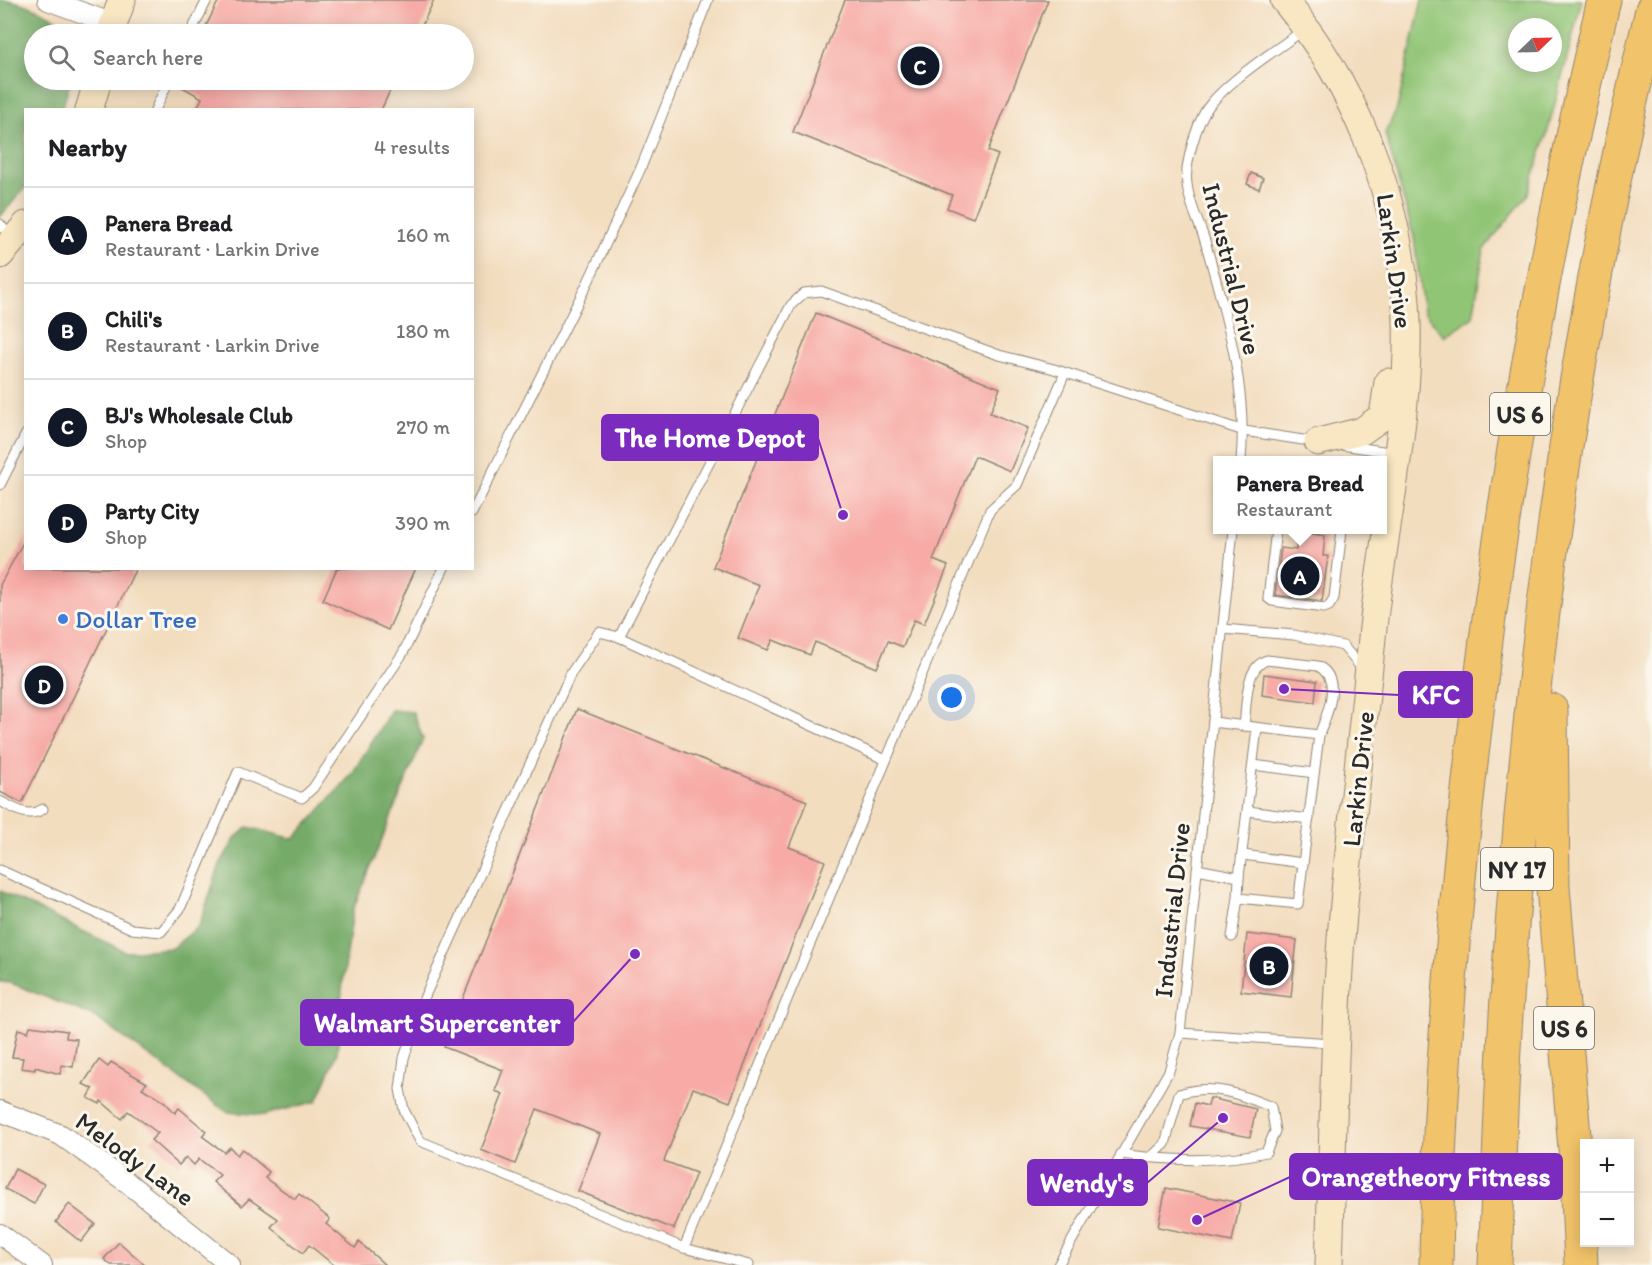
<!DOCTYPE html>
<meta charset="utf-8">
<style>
:root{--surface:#fff;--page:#f6f6f6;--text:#202124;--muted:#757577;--line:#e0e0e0;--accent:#111827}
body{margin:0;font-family:Itim,sans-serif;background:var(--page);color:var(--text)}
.controls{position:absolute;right:18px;bottom:18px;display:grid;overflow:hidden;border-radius:0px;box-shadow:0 3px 15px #0003}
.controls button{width:54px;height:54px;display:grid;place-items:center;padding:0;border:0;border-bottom:2px solid var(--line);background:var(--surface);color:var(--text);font:30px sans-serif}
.compass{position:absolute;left:1508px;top:18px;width:54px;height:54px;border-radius:50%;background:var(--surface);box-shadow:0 3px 15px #0003;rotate:67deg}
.you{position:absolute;left:952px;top:698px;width:21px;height:21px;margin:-15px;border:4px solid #fff;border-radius:50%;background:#1a73e8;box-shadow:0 0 0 9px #1a73e833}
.badge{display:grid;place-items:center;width:39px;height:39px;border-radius:50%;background:var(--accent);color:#fff;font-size:20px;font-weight:700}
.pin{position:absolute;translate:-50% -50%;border:3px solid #fff;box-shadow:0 2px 6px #0006}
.popup{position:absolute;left:1213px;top:456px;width:174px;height:78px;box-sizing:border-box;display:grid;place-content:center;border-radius:0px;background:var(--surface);filter:drop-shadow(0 2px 4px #0005);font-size:20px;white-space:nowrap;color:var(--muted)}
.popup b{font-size:22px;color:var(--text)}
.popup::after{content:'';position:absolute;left:50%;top:100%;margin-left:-12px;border:12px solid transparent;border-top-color:var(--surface)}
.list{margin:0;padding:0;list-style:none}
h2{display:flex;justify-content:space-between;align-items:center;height:78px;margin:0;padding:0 24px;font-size:26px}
h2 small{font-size:20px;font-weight:400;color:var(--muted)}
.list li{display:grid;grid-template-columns:39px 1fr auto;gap:18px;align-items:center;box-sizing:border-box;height:96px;padding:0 24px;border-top:2px solid var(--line)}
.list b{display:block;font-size:22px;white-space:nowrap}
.list p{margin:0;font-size:20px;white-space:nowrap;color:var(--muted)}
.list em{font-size:20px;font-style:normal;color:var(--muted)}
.icon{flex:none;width:33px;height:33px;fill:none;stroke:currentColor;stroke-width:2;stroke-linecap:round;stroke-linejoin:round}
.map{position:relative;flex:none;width:1652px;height:1265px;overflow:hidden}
.search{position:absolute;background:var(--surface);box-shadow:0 3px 15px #0003;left:24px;top:24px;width:450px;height:66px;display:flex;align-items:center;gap:15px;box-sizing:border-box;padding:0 21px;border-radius:33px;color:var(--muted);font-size:22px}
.panel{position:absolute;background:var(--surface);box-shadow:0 3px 15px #0003;left:24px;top:108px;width:450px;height:462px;border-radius:0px}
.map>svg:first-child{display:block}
</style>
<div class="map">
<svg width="1652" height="1265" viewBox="0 0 1652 1265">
<rect width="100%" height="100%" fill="#fbf7ec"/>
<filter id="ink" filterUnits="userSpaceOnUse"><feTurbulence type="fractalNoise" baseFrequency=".0167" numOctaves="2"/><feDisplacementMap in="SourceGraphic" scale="12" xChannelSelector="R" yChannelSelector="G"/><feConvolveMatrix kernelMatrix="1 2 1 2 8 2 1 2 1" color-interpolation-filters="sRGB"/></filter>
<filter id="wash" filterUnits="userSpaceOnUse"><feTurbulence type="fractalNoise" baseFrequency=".008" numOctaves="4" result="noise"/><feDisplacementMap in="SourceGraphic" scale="24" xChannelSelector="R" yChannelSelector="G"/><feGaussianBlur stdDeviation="1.35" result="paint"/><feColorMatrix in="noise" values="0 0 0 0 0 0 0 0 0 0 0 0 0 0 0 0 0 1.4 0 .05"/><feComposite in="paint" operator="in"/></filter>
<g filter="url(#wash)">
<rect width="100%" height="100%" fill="#f3ddbf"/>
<path fill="#91c576" stroke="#5e7850" stroke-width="1.5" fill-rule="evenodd" d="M1422 0H1582L1547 134 1527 196 1484 249 1473 317 1444 336 1423 311 1414 237 1385 133 1397 109ZM1517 27H1553V63H1517Z"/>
<g fill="#74aa67" stroke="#506a49" stroke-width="1.5">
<path d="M0 0C21 0 60 15 69 34H34V80H71L62 109 26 110 25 188 0 217Z"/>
<polygon points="391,710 413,712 423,739 353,910 342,990 337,1054 317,1101 264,1115 227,1112 95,1017 11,983 0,982 0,891 126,952 172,948 199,926 220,864 236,837 248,827 294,839 352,774"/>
</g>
<g id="blocks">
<g fill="#f7aaa6">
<polygon points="219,0 434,0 418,34 202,34"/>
<polygon points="845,0 1048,0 988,151 998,155 973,218 947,208 952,195 793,132"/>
<polygon points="176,80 395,80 381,110 196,110 202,98 175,83"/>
<polygon points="1251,173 1263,178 1259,189 1247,184"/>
<polygon points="816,313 1000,388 990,413 1028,428 1010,471 975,456 933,560 948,566 924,624 914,620 903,647 888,641 877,668 815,642 810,655 773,640 768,650 738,638 759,585 713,567"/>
<polygon points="1298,531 1325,535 1323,556 1328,556 1322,601 1275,595 1281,548 1296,550"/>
<polygon points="26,537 26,568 136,568 22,803 0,792 0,585"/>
<polygon points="337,568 416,568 388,630 323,600"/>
<polygon points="1264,674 1317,681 1315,702 1262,695"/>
<polygon points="577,709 807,801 789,847 825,861 730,1102 693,1088 664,1161 696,1173 674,1229 578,1191 600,1134 537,1109 515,1164 481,1150 503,1094 495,1091 503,1070 444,1047"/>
<polygon points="1247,934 1297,940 1291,997 1241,991"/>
<polygon points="30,1026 67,1031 66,1038 77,1039 73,1067 62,1065 60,1074 35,1067 35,1070 21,1068 23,1058 12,1057 18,1029 28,1032"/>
<polygon points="99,1060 108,1067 111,1062 147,1083 142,1088 165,1102 175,1113 179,1108 206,1131 202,1136 224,1152 230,1147 237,1155 242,1149 269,1172 265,1178 295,1199 299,1194 330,1219 326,1224 355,1248 359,1242 385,1265 334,1265 309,1245 303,1253 271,1227 278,1219 249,1199 242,1206 213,1182 220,1175 199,1159 194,1165 186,1157 179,1165 151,1140 158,1133 128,1111 122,1119 101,1101 100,1104 88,1098 93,1089 83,1084"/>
<polygon points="1210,1098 1256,1109 1250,1137 1190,1126 1195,1103 1208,1106"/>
<polygon points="15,1169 44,1184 34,1204 5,1189"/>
<polygon points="1166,1188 1240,1203 1232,1242 1158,1227"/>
<polygon points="69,1204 95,1224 81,1242 56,1222"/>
<polygon points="119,1242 145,1265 111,1265 104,1259"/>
</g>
</g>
</g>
<g filter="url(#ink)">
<use href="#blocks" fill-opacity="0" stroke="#8f8475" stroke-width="1.5"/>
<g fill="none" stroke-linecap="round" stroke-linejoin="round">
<defs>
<g id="lane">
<polyline points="190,34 207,0"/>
<polyline points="155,110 169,80"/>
<polyline points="0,224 11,238"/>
<polyline points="1342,445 1396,453"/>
<path d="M1241 460C1248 386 1225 313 1205 241 1199 222 1189 204 1187 184 1184 166 1197 121 1209 106 1229 80 1277 49 1305 29"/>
<polyline points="0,485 26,434"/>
<polyline points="472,513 588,282 640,170 708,0"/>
<polyline points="1276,530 1268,598 1272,601 1324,608 1329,606 1334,598 1342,530"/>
<polyline points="1223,629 1294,635 1343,646 1359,665 1361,672"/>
<polyline points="619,637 886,760"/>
<path d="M1244 726C1247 706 1244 667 1267 660L1318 666C1343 679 1327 715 1319 735"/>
<polyline points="1253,765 1314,773"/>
<path d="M0 801C14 808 28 819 43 809"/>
<polyline points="1248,811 1309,819"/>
<polyline points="1243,855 1303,863"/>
<polyline points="1197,869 1239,877 1238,898 1298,904 1319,735 1213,722"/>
<polyline points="0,870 132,929 161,932 180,909 238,772 302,798 313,788 403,653 444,568"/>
<polyline points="1239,877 1257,728"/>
<polyline points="1232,937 1238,898"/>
<polyline points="1180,1033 1332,1043"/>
<path d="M1121 1154C1169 1161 1219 1163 1266 1152L1275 1131 1271 1107C1240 1094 1212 1083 1179 1094L1165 1144 1150 1158"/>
<polyline points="684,1248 990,510 1017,485 1065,373"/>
<polyline points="749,1265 684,1248 420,1141 404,1110 400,1089 404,1058 425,996 571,673 599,632 619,637 791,305 804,293 821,291 999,355 1054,369 1244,431 1316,442"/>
<polyline points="1058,1265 1169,1071 1180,1033 1233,530"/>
</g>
<g id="street">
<polyline points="48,0 113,24"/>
<polyline points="0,1111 61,1135 128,1183 230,1265"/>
<polyline points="0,1234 42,1265"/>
</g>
<g id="secondary">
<path d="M1284 0C1352 82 1394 185 1405 291 1416 396 1384 521 1373 628 1363 731 1349 835 1341 939 1333 1047 1333 1157 1329 1265"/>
<polyline points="110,34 122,0"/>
<polyline points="89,110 98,80"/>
<polyline points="0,255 26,225"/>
<polyline points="1318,442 1362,431 1383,416 1388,382"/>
</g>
<g id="highway">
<polyline points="1551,710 1553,887 1577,1172 1581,1265"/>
<path d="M1436 1265C1438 1100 1452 935 1470 772 1499 512 1543 254 1604 0"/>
<path d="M1495 1265C1499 1172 1501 1078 1508 985 1529 657 1575 329 1652 10"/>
</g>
</defs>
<use href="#lane" stroke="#8f8475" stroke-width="11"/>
<use href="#street" stroke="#8f8475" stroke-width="22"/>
<use href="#secondary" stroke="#8f8475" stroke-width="29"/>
<use href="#highway" stroke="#8f8475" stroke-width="35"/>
<use href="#lane" stroke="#fff" stroke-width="9"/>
<use href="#street" stroke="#fff" stroke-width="20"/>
<use href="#secondary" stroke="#f9e7c3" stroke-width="27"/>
<use href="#highway" stroke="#f1c36a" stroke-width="33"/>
</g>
</g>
<circle fill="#3f7fe0" stroke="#fbf7ec" stroke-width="2" cx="63" cy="619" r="6"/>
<g text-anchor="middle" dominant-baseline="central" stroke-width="6" stroke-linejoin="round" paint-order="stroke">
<g fill="#fbf7ec" stroke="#696865" stroke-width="1.5">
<rect x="1490" y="393" width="60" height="42" rx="4.5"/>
<rect x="1481" y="848" width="72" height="42" rx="4.5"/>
<rect x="1534" y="1007" width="60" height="42" rx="4.5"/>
</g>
<g font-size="24" font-weight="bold" fill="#2b2b2b">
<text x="1520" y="414">US 6</text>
<text x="1517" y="869">NY 17</text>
<text x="1564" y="1028">US 6</text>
</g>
<g font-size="26" fill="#2b2b2b" stroke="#fbf7ec">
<text transform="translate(1395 261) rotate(82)">Larkin Drive</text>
<text transform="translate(1232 269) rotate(76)">Industrial Drive</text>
<text transform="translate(1358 779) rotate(-84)">Larkin Drive</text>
<text transform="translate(1172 910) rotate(-84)">Industrial Drive</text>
<text transform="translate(135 1159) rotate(36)">Melody Lane</text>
</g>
<g font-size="26" fill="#366cbe" stroke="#fbf7ec" text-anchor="start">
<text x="75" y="619">Dollar Tree</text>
</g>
</g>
<path fill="none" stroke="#7b2cbf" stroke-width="2" d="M843 515L818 438M1284 689L1399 695M635 954L573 1022M1197 1220L1290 1177M1223 1118L1147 1183"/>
<g fill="#7b2cbf" stroke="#fbf7ec" stroke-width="2">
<circle cx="843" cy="515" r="6"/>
<circle cx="1284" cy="689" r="6"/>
<circle cx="635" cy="954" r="6"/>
<circle cx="1197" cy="1220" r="6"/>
<circle cx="1223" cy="1118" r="6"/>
</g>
<g fill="#7b2cbf" stroke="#7b2cbf" stroke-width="2">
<rect x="602" y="415" width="216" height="45" rx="6"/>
<rect x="1399" y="672" width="73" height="45" rx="6"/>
<rect x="301" y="1000" width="272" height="45" rx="6"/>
<rect x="1290" y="1154" width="272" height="45" rx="6"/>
<rect x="1028" y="1160" width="119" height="45" rx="6"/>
</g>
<g font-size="27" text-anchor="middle" font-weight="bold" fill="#fff">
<text x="710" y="447">The Home Depot</text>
<text x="1436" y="704">KFC</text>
<text x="437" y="1032">Walmart Supercenter</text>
<text x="1426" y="1186">Orangetheory Fitness</text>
<text x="1087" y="1192">Wendy's</text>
</g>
</svg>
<div class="controls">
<button>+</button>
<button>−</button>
</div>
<svg class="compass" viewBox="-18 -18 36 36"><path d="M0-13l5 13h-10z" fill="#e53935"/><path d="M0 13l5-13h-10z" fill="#757577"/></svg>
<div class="you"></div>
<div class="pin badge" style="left:1300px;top:576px">A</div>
<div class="popup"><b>Panera Bread</b>Restaurant</div>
<div class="pin badge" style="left:1269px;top:966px">B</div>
<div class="pin badge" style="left:920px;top:66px">C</div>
<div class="pin badge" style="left:44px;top:685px">D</div>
<div class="search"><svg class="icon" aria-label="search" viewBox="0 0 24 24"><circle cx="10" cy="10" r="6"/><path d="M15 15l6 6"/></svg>Search here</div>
<section class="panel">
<h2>Nearby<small>4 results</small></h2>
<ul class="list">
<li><span class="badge">A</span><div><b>Panera Bread</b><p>Restaurant · Larkin Drive</p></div><em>160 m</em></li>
<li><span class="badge">B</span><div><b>Chili's</b><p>Restaurant · Larkin Drive</p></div><em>180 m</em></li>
<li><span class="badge">C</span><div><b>BJ's Wholesale Club</b><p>Shop</p></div><em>270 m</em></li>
<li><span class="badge">D</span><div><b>Party City</b><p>Shop</p></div><em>390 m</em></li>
</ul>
</section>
</div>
